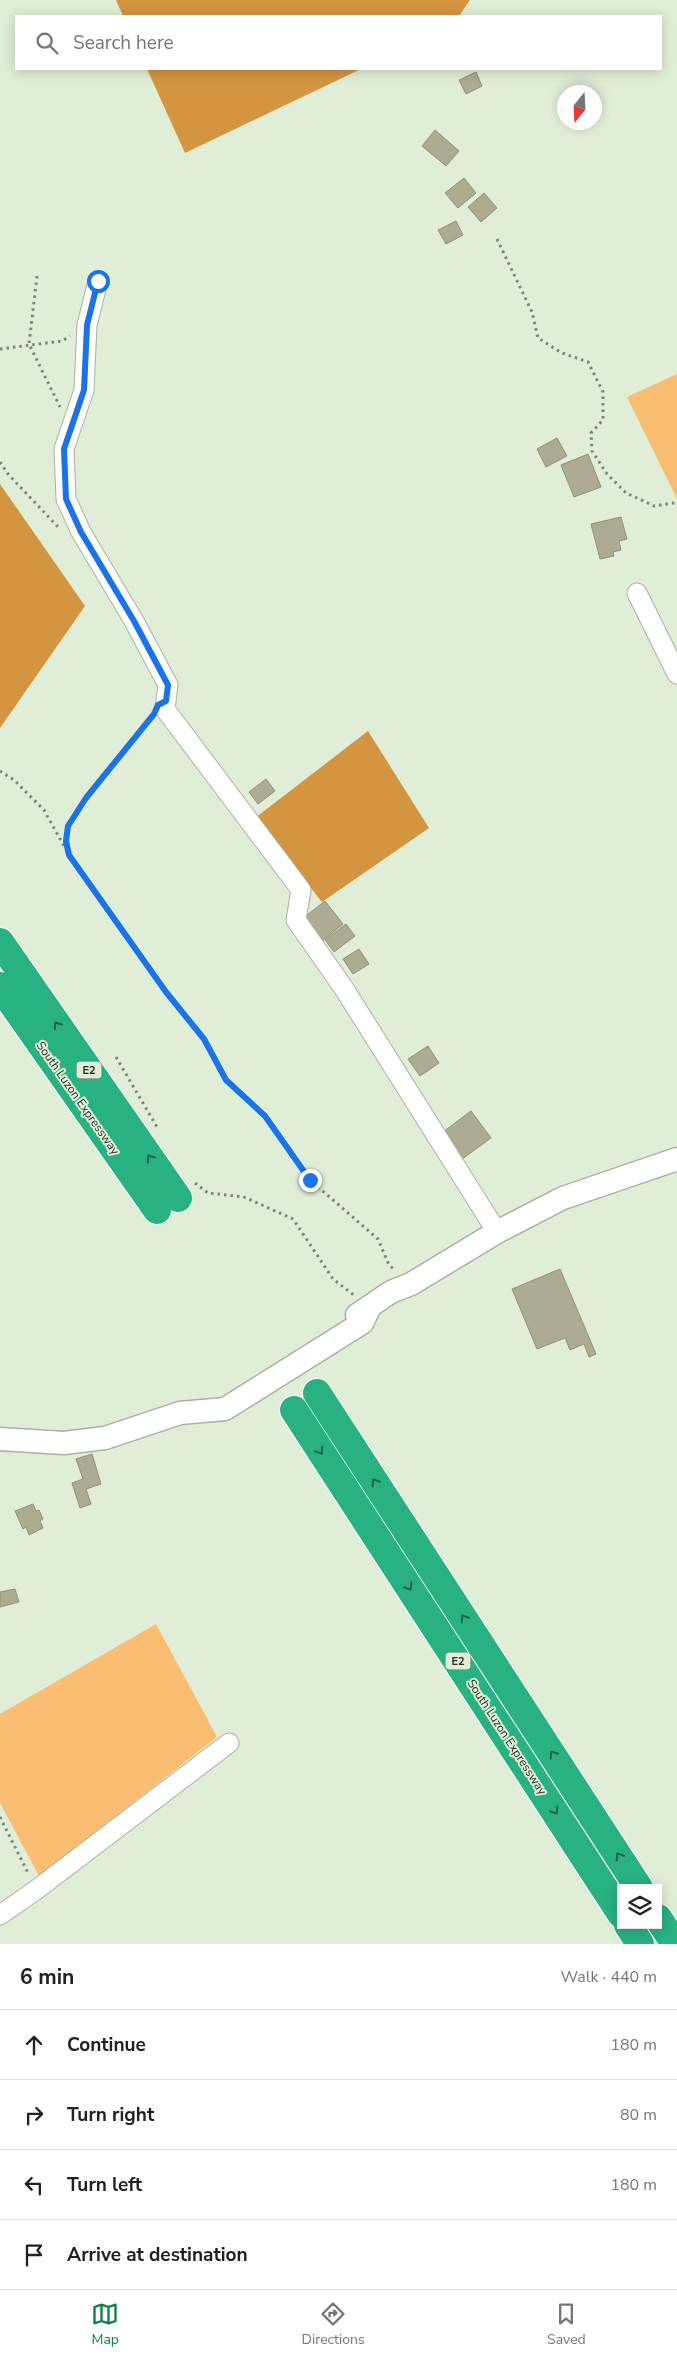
<!DOCTYPE html>
<meta charset="utf-8">
<style>
:root{--surface:#fff;--page:#f6f6f6;--text:#202124;--muted:#757577;--line:#e0e0e0;--accent:#0b8043}
body{margin:0;font-family:"Nunito Sans",sans-serif;background:var(--page);color:var(--text)}
.controls{position:absolute;right:15px;bottom:15px;display:grid;overflow:hidden;border-radius:0px;box-shadow:0 2px 12px #0003}
.controls button{width:45px;height:45px;display:grid;place-items:center;padding:0;border:0;border-bottom:1px solid var(--line);background:var(--surface);color:var(--text);font:25px sans-serif}
.compass{position:absolute;left:557px;top:85px;width:45px;height:45px;border-radius:50%;background:var(--surface);box-shadow:0 2px 12px #0003;rotate:198deg}
.stop{position:absolute;width:15px;height:15px;margin:-11px;border:4px solid #1a73e8;border-radius:50%;background:#fff}
.stop.end{background:#1a73e8;border-color:#fff;box-shadow:0 1px 5px #0008}
.list{margin:0;padding:0;list-style:none}
h2{display:flex;justify-content:space-between;align-items:center;height:65px;margin:0;padding:0 20px;font-size:21px}
h2 small{font-size:16px;font-weight:400;color:var(--muted)}
.list li{display:grid;grid-template-columns:32px 1fr auto;gap:15px;align-items:center;box-sizing:border-box;height:70px;padding:0 20px;border-top:1px solid var(--line)}
.list b{display:block;font-size:19px;white-space:nowrap}
.list em{font-size:16px;font-style:normal;color:var(--muted)}
.icon{flex:none;width:28px;height:28px;fill:none;stroke:currentColor;stroke-width:2;stroke-linecap:round;stroke-linejoin:round}
.map{position:relative;flex:none;width:677px;height:1944px;overflow:hidden}
.search{position:absolute;background:var(--surface);box-shadow:0 2px 12px #0003;left:15px;right:15px;top:15px;height:55px;display:flex;align-items:center;gap:12px;box-sizing:border-box;padding:0 18px;border-radius:0px;color:var(--muted);font-size:19px}
.sheet{height:345px;background:var(--surface)}
nav{display:flex;justify-content:space-around;align-items:center;box-sizing:border-box;height:70px;border-top:1px solid var(--line);background:var(--surface);font-size:14px;color:var(--muted)}
nav a{display:grid;justify-items:center;gap:2px}
nav .on{color:var(--accent)}
.map>svg:first-child{display:block}
</style>
<div class="map">
<svg width="677" height="1944" viewBox="0 0 677 1944">
<rect width="100%" height="100%" fill="#e0eed7"/>
<g fill="#fbbd72">
<polygon points="677,374 677,499 627,397"/>
<polygon points="156,1624 217,1737 39,1876 0,1803 0,1714"/>
</g>
<g fill="#d49541">
<polygon points="116,0 470,0 459,16 123,16"/>
<polygon points="147,69 361,69 185,153"/>
<polygon points="0,484 85,606 0,728"/>
<polygon points="368,731 429,828 322,902 255,818"/>
</g>
<g fill="#aeab93" stroke="#939079">
<polygon points="476,72 482,86 466,94 459,80"/>
<polygon points="435,130 459,151 446,166 422,146"/>
<polygon points="464,178 476,193 458,208 445,193"/>
<polygon points="484,193 497,208 481,222 468,207"/>
<polygon points="456,221 463,235 446,244 438,230"/>
<polygon points="557,438 567,456 546,467 537,449"/>
<polygon points="588,454 601,487 574,497 561,465"/>
<polygon points="621,517 627,539 619,541 621,550 613,552 614,556 600,559 591,524"/>
<polygon points="266,779 275,791 258,804 249,792"/>
<polygon points="325,901 343,924 321,942 302,919"/>
<polygon points="346,924 355,936 334,952 325,940"/>
<polygon points="359,949 369,964 353,974 343,959"/>
<polygon points="428,1046 439,1063 420,1076 408,1059"/>
<polygon points="471,1111 491,1138 462,1159 443,1132"/>
<polygon points="560,1269 596,1354 589,1357 584,1344 570,1350 565,1338 537,1349 512,1289"/>
<polygon points="92,1454 101,1484 86,1489 91,1504 80,1508 72,1483 83,1479 76,1459"/>
<polygon points="33,1504 36,1511 39,1510 43,1519 40,1521 43,1528 29,1535 26,1527 23,1529 15,1511"/>
<polygon points="15,1589 19,1602 0,1607 0,1592"/>
</g>
<g fill="none" stroke-linecap="round" stroke-linejoin="round">
<defs>
<g id="minor">
<polyline points="98,281 87,325 84,390 64,449 66,499 81,532 134,621 168,685 165,709 301,890 296,920 343,987 497,1232"/>
<polyline points="637,593 677,674"/>
<polyline points="0,1915 36,1890 229,1743"/>
</g>
<g id="tertiary">
<polyline points="357,1315 391,1292 411,1284 497,1232 563,1198 677,1159"/>
<polyline points="0,1439 64,1443 105,1438 180,1413 225,1409 362,1323 370,1307"/>
</g>
<g id="motorway">
<polyline points="0,942 178,1198"/>
<polyline points="0,986 157,1210"/>
<polyline points="317,1393 639,1888"/>
<polyline points="294,1410 621,1914"/>
<polyline points="658,1918 675,1944"/>
<polyline points="628,1925 640,1944"/>
</g>
</defs>
<use href="#minor" stroke="#a7b39e" stroke-width="21"/>
<use href="#tertiary" stroke="#a7b39e" stroke-width="25"/>
<use href="#motorway" stroke="#fff" stroke-width="30"/>
<g stroke="#7e8778" stroke-width="3" stroke-dasharray="2.5 4" stroke-linecap="butt">
<polyline points="497,239 532,312 538,338 562,353 588,362 603,392 603,420 591,433 592,451 607,474 626,493 654,506 673,503 677,507"/>
<polyline points="37,276 29,344 60,407"/>
<polyline points="0,349 62,341 70,336"/>
<polyline points="0,462 8,474 59,528"/>
<polyline points="0,771 14,780 44,810 69,855 106,910 166,992 204,1039 227,1079 265,1116 310,1180 378,1239 389,1265 395,1270"/>
<path d="M68 850C66 842 65 832 69 824 87 788 125 750 151 718"/>
<polyline points="116,1057 157,1127"/>
<polyline points="195,1183 208,1193 244,1197 293,1219 333,1279 355,1296"/>
<polyline points="0,1817 29,1875"/>
</g>
<use href="#minor" stroke="#fff" stroke-width="19"/>
<use href="#tertiary" stroke="#fff" stroke-width="22"/>
<use href="#motorway" stroke="#28b281" stroke-width="28"/>
</g>
<defs><path id="oneway-chevron" d="M-2-3.5L2.5 0L-2 3.5" fill="none" stroke-width="1.6" stroke-linecap="round" stroke-linejoin="round" transform="scale(1.25)"/></defs>
<g stroke="#276249">
<use href="#oneway-chevron" transform="translate(57 1025) rotate(-125)"/>
<use href="#oneway-chevron" transform="translate(150 1158) rotate(-125)"/>
<use href="#oneway-chevron" transform="translate(320 1451) rotate(57)"/>
<use href="#oneway-chevron" transform="translate(375 1482) rotate(-123)"/>
<use href="#oneway-chevron" transform="translate(409 1587) rotate(57)"/>
<use href="#oneway-chevron" transform="translate(464 1618) rotate(-123)"/>
<use href="#oneway-chevron" transform="translate(553 1754) rotate(-123)"/>
<use href="#oneway-chevron" transform="translate(555 1811) rotate(57)"/>
<use href="#oneway-chevron" transform="translate(619 1856) rotate(-122)"/>
</g>
<g fill="none" stroke-linecap="round" stroke-linejoin="round">
<polyline stroke="#1a73e8" stroke-width="6" points="98,281 87,325 84,390 64,449 66,499 81,532 134,621 168,685 166,701 158,705 154,714 86,798 68,826 66,841 69,855 166,992 204,1039 226,1080 265,1116 310,1180"/>
</g>
<g text-anchor="middle" dominant-baseline="central" stroke-width="4" stroke-linejoin="round" paint-order="stroke">
<g fill="#e0eed7" stroke="#5e665a" stroke-width="1">
<rect x="76.5" y="1061.5" width="25" height="17" rx="4"/>
<rect x="445.5" y="1652.5" width="25" height="17" rx="4"/>
</g>
<g font-size="11" font-weight="bold" fill="#272c24">
<text x="89" y="1070">E2</text>
<text x="458" y="1661">E2</text>
</g>
<g font-size="12" fill="#272c24" stroke="#e0eed7">
<text transform="translate(78 1098) rotate(55)">South Luzon Expressway</text>
<text transform="translate(507 1737) rotate(57)">South Luzon Expressway</text>
</g>
</g>
</svg>
<div class="controls">
<button><svg class="icon" aria-label="layers" viewBox="0 0 24 24"><path d="M12 4l9 5-9 5-9-5zM3 14l9 5 9-5"/></svg></button>
</div>
<svg class="compass" viewBox="-18 -18 36 36"><path d="M0-13l5 13h-10z" fill="#e53935"/><path d="M0 13l5-13h-10z" fill="#757577"/></svg>
<div class="stop" style="left:98px;top:281px"></div>
<div class="stop end" style="left:310px;top:1180px"></div>
<div class="search"><svg class="icon" aria-label="search" viewBox="0 0 24 24"><circle cx="10" cy="10" r="6"/><path d="M15 15l6 6"/></svg>Search here</div>
</div>
<section class="sheet">
<h2>6 min<small>Walk · 440 m</small></h2>
<ul class="list">
<li><svg class="icon" aria-label="ahead" viewBox="0 0 24 24"><path d="M12 20V5M6 11l6-6 6 6"/></svg><div><b>Continue</b></div><em>180 m</em></li>
<li><svg class="icon" aria-label="right" viewBox="0 0 24 24"><path d="M7 20v-9h11M14 6l5 5-5 5"/></svg><div><b>Turn right</b></div><em>80 m</em></li>
<li><svg class="icon" aria-label="left" viewBox="0 0 24 24"><path d="M17 20v-9H6M10 6l-5 5 5 5"/></svg><div><b>Turn left</b></div><em>180 m</em></li>
<li><svg class="icon" aria-label="arrive" viewBox="0 0 24 24"><path d="M6 21V4h12l-3 4 3 4H6"/></svg><div><b>Arrive at destination</b></div></li>
</ul>
</section>
<nav>
<a class="on"><svg class="icon" aria-label="map" viewBox="0 0 24 24"><path d="M3 6l6-2 6 2 6-2v14l-6 2-6-2-6 2zM9 4v14M15 6v14"/></svg>Map</a>
<a><svg class="icon" aria-label="directions" viewBox="0 0 24 24"><path d="M12 3l9 9-9 9-9-9zM9 14v-3h6M13 9l2 2-2 2"/></svg>Directions</a>
<a><svg class="icon" aria-label="saved" viewBox="0 0 24 24"><path d="M7 4h10v16l-5-4-5 4z"/></svg>Saved</a>
</nav>
